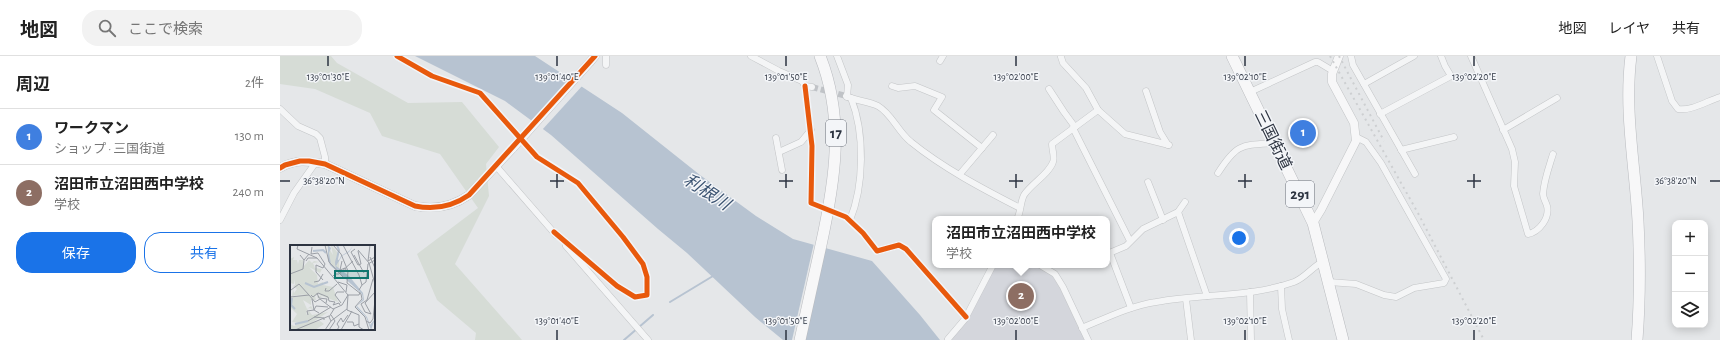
<!DOCTYPE html>
<html lang="ja">
<meta charset="utf-8">
<style>
:root{--surface:#fff;--page:#f2f2f2;--text:#222;--muted:#767676;--line:#e0e0e0;--accent:#1a73e8}
body{margin:0;font-family:"Alegreya Sans","Noto Sans JP",sans-serif;background:var(--page);color:var(--text)}
.controls{position:absolute;right:12px;bottom:12px;display:grid;overflow:hidden;border-radius:8px;box-shadow:0 2px 10px #0003}
.controls button{width:36px;height:36px;display:grid;place-items:center;padding:0;border:0;border-bottom:1px solid var(--line);background:var(--surface);color:var(--text);font:20px sans-serif}
.you{position:absolute;left:959px;top:182px;width:14px;height:14px;margin:-10px;border:3px solid #fff;border-radius:50%;background:#1a73e8;box-shadow:0 0 0 6px #1a73e833}
.badge{display:grid;place-items:center;width:26px;height:26px;border-radius:50%;background:var(--accent);color:#fff;font-size:13px;font-weight:700}
.pin{position:absolute;translate:-50% -50%;border:2px solid #fff;box-shadow:0 1px 4px #0006}
.popup{position:absolute;left:652px;top:160px;width:178px;height:52px;box-sizing:border-box;display:grid;place-content:center;border-radius:8px;background:var(--surface);filter:drop-shadow(0 1px 3px #0005);font-size:13px;white-space:nowrap;color:var(--muted)}
.popup b{font-size:15px;color:var(--text)}
.popup::after{content:'';position:absolute;left:50%;top:100%;margin-left:-8px;border:8px solid transparent;border-top-color:var(--surface)}
.list{margin:0;padding:0;list-style:none}
h2{display:flex;justify-content:space-between;align-items:center;height:52px;margin:0;padding:0 16px;font-size:17px}
h2 small{font-size:13px;font-weight:400;color:var(--muted)}
.list li{display:grid;grid-template-columns:26px 1fr auto;gap:12px;align-items:center;box-sizing:border-box;height:56px;padding:0 16px;border-top:1px solid var(--line)}
.list b{display:block;font-size:15px;white-space:nowrap}
.list p{margin:0;font-size:13px;white-space:nowrap;color:var(--muted)}
.list em{font-size:13px;font-style:normal;color:var(--muted)}
.actions{display:flex;gap:8px;padding:12px 16px}
.actions a{flex:1;padding:9px 0;border:1px solid var(--accent);border-radius:16px;text-align:center;font-size:14px;color:var(--accent)}
.actions .main{background:var(--accent);color:#fff}
.icon{flex:none;width:22px;height:22px;fill:none;stroke:currentColor;stroke-width:2;stroke-linecap:round;stroke-linejoin:round}
.map{position:relative;flex:none;width:1440px;height:284px;overflow:hidden}
header{display:flex;align-items:center;gap:24px;box-sizing:border-box;height:56px;padding:0 20px;background:var(--surface);border-bottom:1px solid var(--line)}
header strong{font-size:19px}
nav{display:flex;gap:22px;margin-inline-start:auto;font-size:14px}
.search{width:280px;height:36px;background:var(--page);display:flex;align-items:center;gap:10px;box-sizing:border-box;padding:0 14px;border-radius:16px;color:var(--muted);font-size:15px}
main{display:flex}
aside{flex:1;background:var(--surface)}
.map>svg:first-child{display:block}
</style>
<header>
<strong>地図</strong>
<div class="search"><svg class="icon" aria-label="search" viewBox="0 0 24 24"><circle cx="10" cy="10" r="6"/><path d="M15 15l6 6"/></svg>ここで検索</div>
<nav><a>地図</a><a>レイヤ</a><a>共有</a></nav>
</header>
<main>
<aside>
<h2>周辺<small>2件</small></h2>
<ul class="list">
<li><span class="badge" style="background:#3f7fe0">1</span><div><b>ワークマン</b><p>ショップ · 三国街道</p></div><em>130 m</em></li>
<li><span class="badge" style="background:#8d6e63">2</span><div><b>沼田市立沼田西中学校</b><p>学校</p></div><em>240 m</em></li>
</ul>
<div class="actions"><a class="main">保存</a><a>共有</a></div>
</aside>
<div class="map">
<svg width="1440" height="284" viewBox="0 0 1440 284">
<rect width="100%" height="100%" fill="#e5e7e9"/>
<polygon fill="#d4d6dc" points="715,209 756,209 771,218 780,232 805,284 670,284"/>
<polygon fill="#d6dcd6" points="0,0 51,0 57,7 128,47 182,46 219,91 206,108 209,140 175,208 242,284 195,284 196,277 157,244 137,198 198,152 160,98 102,80 90,57 35,33 0,28"/>
<polygon fill="#b7c3d1" points="135,0 255,0 342,57 420,119 476,160 513,183 592,205 640,259 660,284 503,284 475,261 407,197 378,173 271,79 225,45"/>
<g fill="#e5e7e9">
<polygon points="291,21 303,29 262,74 251,66"/>
<polygon points="534,187 545,190 523,284 512,284"/>
</g>
<g fill="none" stroke-linecap="round" stroke-linejoin="round">
<g stroke="#b7c3d1" stroke-width="2">
<polyline points="390,246 433,220"/>
<polyline points="344,284 373,259"/>
</g>
<g stroke="#c0c3c7" stroke-width="6" stroke-dasharray="6 3" stroke-linecap="butt">
<polyline points="532,31 566,40"/>
<polyline points="546,153 566,161"/>
</g>
<defs>
<g id="street">
<polyline points="117,0 152,20 200,37 257,101 298,127 343,181 363,208 367,221 367,239 355,241 337,230 274,176"/>
<polyline points="326,0 326,9"/>
<polyline points="471,0 499,15 522,25 525,30 532,31"/>
<polyline points="557,0 568,29 567,41"/>
<polyline points="1071,0 1073,9 1135,118"/>
<path d="M1191 0 1232 93 1235 106 1234 130 1248 178C1259 176 1270 162 1267 150 1266 146 1263 142 1263 138 1264 124 1269 111 1273 98"/>
<path d="M1377 0 1392 45 1398 53C1412 55 1427 45 1440 41"/>
<polyline points="781,1 783,7 806,32 818,54"/>
<polyline points="660,5 663,0"/>
<polyline points="1084,28 1134,0"/>
<polyline points="525,30 532,90 531,147 539,150"/>
<polyline points="612,30 618,32 635,30 662,41 654,54 702,92"/>
<polyline points="769,33 784,56 795,71"/>
<polyline points="866,35 880,76 888,89"/>
<polyline points="970,36 1035,6 1038,6 1053,15"/>
<path d="M566 40C576 45 588 45 598 50 612 58 618 76 631 86 663 112 703 133 740 152"/>
<polyline points="0,53 18,70 36,78 40,82 45,101 45,108"/>
<polyline points="1100,58 1171,20 1165,10 1161,0"/>
<polyline points="793,72 850,185"/>
<polyline points="1223,74 1277,42"/>
<polyline points="496,82 502,114"/>
<polyline points="1121,94 1174,81"/>
<polyline points="499,96 521,86 531,74"/>
<polyline points="216,110 276,179"/>
<path d="M938 117C957 87 962 89 995 87"/>
<polyline points="680,118 713,79"/>
<polyline points="868,126 883,164"/>
<polyline points="898,156 927,240"/>
<polyline points="566,161 583,177 597,195 619,189 626,193 686,261"/>
<path d="M737 163C741 156 740 147 744 139 751 128 769 118 773 106 775 102 772 93 772 88L818 54 845 78 889 89"/>
<polyline points="0,164 14,137 36,106"/>
<path d="M570 164C584 130 585 77 571 42"/>
<polyline points="286,190 368,284"/>
<polyline points="830,197 851,252"/>
<polyline points="827,198 846,190 863,173 898,156 905,146"/>
<polyline points="760,209 775,218 783,231 808,284"/>
<polyline points="1049,226 1076,228 1104,239 1116,241 1134,232 1164,227 1166,223 1101,107 1086,86 1076,81"/>
<polyline points="1001,230 1002,253 1009,284"/>
<polyline points="970,236 971,284"/>
<polyline points="906,243 911,284"/>
<path d="M802 272C826 262 850 250 876 246 922 237 969 242 1014 226 1025 222 1033 210 1044 205"/>
<polyline points="668,283 685,263 713,209"/>
</g>
<g id="secondary">
<polyline points="310,6 315,0"/>
<path d="M0 112C14 103 29 105 45 108L135 150C155 154 172 151 189 139L233 92"/>
<polyline points="1033,167 1041,154 1076,85 1074,67 1052,26 1052,18 1059,0"/>
</g>
<g id="highway">
<polyline points="952,0 1033,167 1063,284"/>
<path d="M1351 0C1344 55 1355 109 1358 165 1360 204 1360 245 1357 284"/>
<path d="M520 284C527 252 534 221 541 189 555 125 565 63 540 0"/>
</g>
</defs>
<use href="#street" stroke="#c3c5c7" stroke-width="7"/>
<use href="#secondary" stroke="#c3c5c7" stroke-width="9"/>
<use href="#highway" stroke="#b8babe" stroke-width="12"/>
<use href="#street" stroke="#f4f5f6" stroke-width="6"/>
<use href="#secondary" stroke="#f7f7f8" stroke-width="8"/>
<use href="#highway" stroke="#f7f7f8" stroke-width="11"/>
<g stroke="#cdcfd1" stroke-width="2" stroke-dasharray="2 4" stroke-linecap="butt">
<polyline points="1050,0 1139,159 1204,284"/>
<polyline points="1059,0 1104,85"/>
</g>
<defs>
<polyline id="secondary-bridge" points="233,92 310,6"/>
</defs>
<use href="#secondary-bridge" stroke="#c3c5c7" stroke-width="9" stroke-linecap="butt"/>
<use href="#secondary-bridge" stroke="#f7f7f8" stroke-width="8"/>
<defs>
<g id="cycleway">
<polyline points="117,0 152,20 200,37 257,101 298,127 343,181 363,208 367,221 367,239 355,241 337,230 274,176"/>
<polyline points="525,30 532,90 531,147 566,161 583,177 597,195 619,189 626,193 686,261"/>
<path d="M0 112 5 109 20 105H29L45 108 135 150C155 154 172 151 189 139L315 0"/>
</g>
</defs>
<use href="#cycleway" stroke="#f3f5f8" stroke-width="8"/>
<use href="#cycleway" stroke="#e8590c" stroke-width="5"/>
</g>
<path fill="none" stroke="#2d3441" stroke-width="1.5" d="M48 0V10M277 0V10M506 0V10M736 0V10M965 0V10M1194 0V10M277 118V132M506 118V132M736 118V132M965 118V132M1194 118V132M0 125H10M270 125H284M499 125H513M729 125H743M958 125H972M1187 125H1201M1430 125H1440M277 274V284M506 274V284M736 274V284M965 274V284M1194 274V284"/>
<g text-anchor="middle" dominant-baseline="central" stroke-width="3" stroke-linejoin="round" paint-order="stroke">
<g fill="#f3f5f8" stroke="#686e78" stroke-width="1">
<rect x="546" y="64" width="20" height="26" rx="3"/>
<rect x="1006" y="125" width="28" height="26" rx="3"/>
</g>
<g font-size="15" font-weight="bold" fill="#2d3441">
<text x="556" y="77">17</text>
<text x="1020" y="138">291</text>
</g>
<g font-size="16" fill="#2d3441" stroke="#f3f5f8">
<text transform="translate(993 84) rotate(64)">三国街道</text>
</g>
<g font-size="17" font-style="italic" fill="#3b5371" stroke="#f3f5f8">
<text transform="translate(427 136) rotate(33)">利根川</text>
</g>
</g>
<g transform="translate(10 189)">
<rect width="85" height="85" fill="#e5e7e9"/>
<path d="M37 0 43 10 41 0 48 8 46 14 49 16V26L40 18ZM4 12 3 15H7L8 19 9 15H12L10 19 13 14 14 21 19 15 22 18 24 16 29 17 23 18 25 23 32 24 30 28 19 22 27 30 28 39 33 37V40L43 42 48 57 32 51 28 54 27 51H31L29 49 25 51 26 55H21V60L13 55 17 64 21 61 23 64 18 63 16 70 19 66 22 70 38 67 23 77 30 76 34 79 25 85H0V79L4 81 11 78 2 77 7 69 0 62V53L15 49 2 51 3 44 4 48 7 44 3 41 5 40V34L4 39 0 38V14Z" fill="#d6dcd6"/>
<path d="M38 0 41 3 39 8 41 19 46 23 45 19 46 14 49 15 51 11 59 6 63 1 66 0 63 1 59 7 52 11 46 21 59 31 73 48 74 55 67 61 77 72 80 80 85 74 81 85 76 72 66 62 73 54 72 49 40 20 38 15Z" fill="#b7c3d1"/>
<path fill="none" stroke="#b7c3d1" stroke-width="2" d="M23 6 33 5 36 8M46 18 49 5 47 0M15 38 24 42 38 37M2 53 1 60 5 64M5 79 18 76"/>
<path fill="none" stroke="#9b9fa6" stroke-width="1" d="M8 0 7 4 27 13 58 50M35 0 39 17 53 32M43 0 51 9 58 26 57 38 71 49 72 54 65 62 75 72 79 85M53 0 69 30 72 40 69 45M80 0 78 16 85 12M22 2 21 9 28 8M65 4 61 7 68 20 71 19 68 6M68 5 79 18 85 39M28 8 35 19 33 23 26 20V27L33 35M10 10 14 15 19 9M64 10 74 28M80 12 85 23M16 16 18 13H27M52 16 50 25 55 23 57 27M0 29 13 24 14 15M42 32 45 29H49L63 16M24 37 29 36 33 29M48 37 57 40 56 47M72 40 76 37 78 19 85 15M36 43 35 46H39L47 39M1 45 9 39 19 50M27 48 29 53 37 54 36 58M21 50 23 52 28 48 38 52 39 56 45 57 43 60 49 58 50 60M58 50 57 65 69 70V82L74 85M0 52 19 50 25 57 30 54 43 64 52 60 58 50H69L70 47M22 54 24 65 29 68M51 58 45 50 47 47H54M81 69 75 67 71 59 77 55 83 34M81 69 75 58 85 47M18 70 17 66 24 65 26 61 38 62M24 72 34 73V75M51 73 53 77 58 70M18 76 41 62M41 76 57 64M76 76 80 78 83 74 85 55M57 77H63L64 81 69 79M5 85 39 71M35 85 41 76 39 72 44 64M39 85 45 76 41 70M47 85 49 82 47 79 51 73M51 85 62 66"/>
<path fill="#0f766e" fill-opacity="0.15" stroke="#0f766e" stroke-width="2" d="M45 26H78V33H45Z"/>
<rect width="85" height="85" fill="none" stroke="#2d3441" stroke-width="2"/>
</g>
<g font-size="10" text-anchor="middle" fill="#2d3441" stroke="#f3f5f8" stroke-width="3" stroke-linejoin="round" paint-order="stroke">
<text x="48" y="24">139°01'30"E</text>
<text x="277" y="24">139°01'40"E</text>
<text x="506" y="24">139°01'50"E</text>
<text x="736" y="24">139°02'00"E</text>
<text x="965" y="24">139°02'10"E</text>
<text x="1194" y="24">139°02'20"E</text>
<text x="44" y="128">36°38'20"N</text>
<text x="1396" y="128">36°38'20"N</text>
<text x="277" y="268">139°01'40"E</text>
<text x="506" y="268">139°01'50"E</text>
<text x="736" y="268">139°02'00"E</text>
<text x="965" y="268">139°02'10"E</text>
<text x="1194" y="268">139°02'20"E</text>
</g>
</svg>
<div class="controls">
<button>+</button>
<button>−</button>
<button><svg class="icon" aria-label="layers" viewBox="0 0 24 24"><path d="M12 4l9 5-9 5-9-5zM3 14l9 5 9-5"/></svg></button>
</div>
<div class="you"></div>
<div class="pin badge" style="left:1023px;top:77px;background:#3f7fe0">1</div>
<div class="pin badge" style="left:741px;top:240px;background:#8d6e63">2</div>
<div class="popup"><b>沼田市立沼田西中学校</b>学校</div>
</div>
</main>
